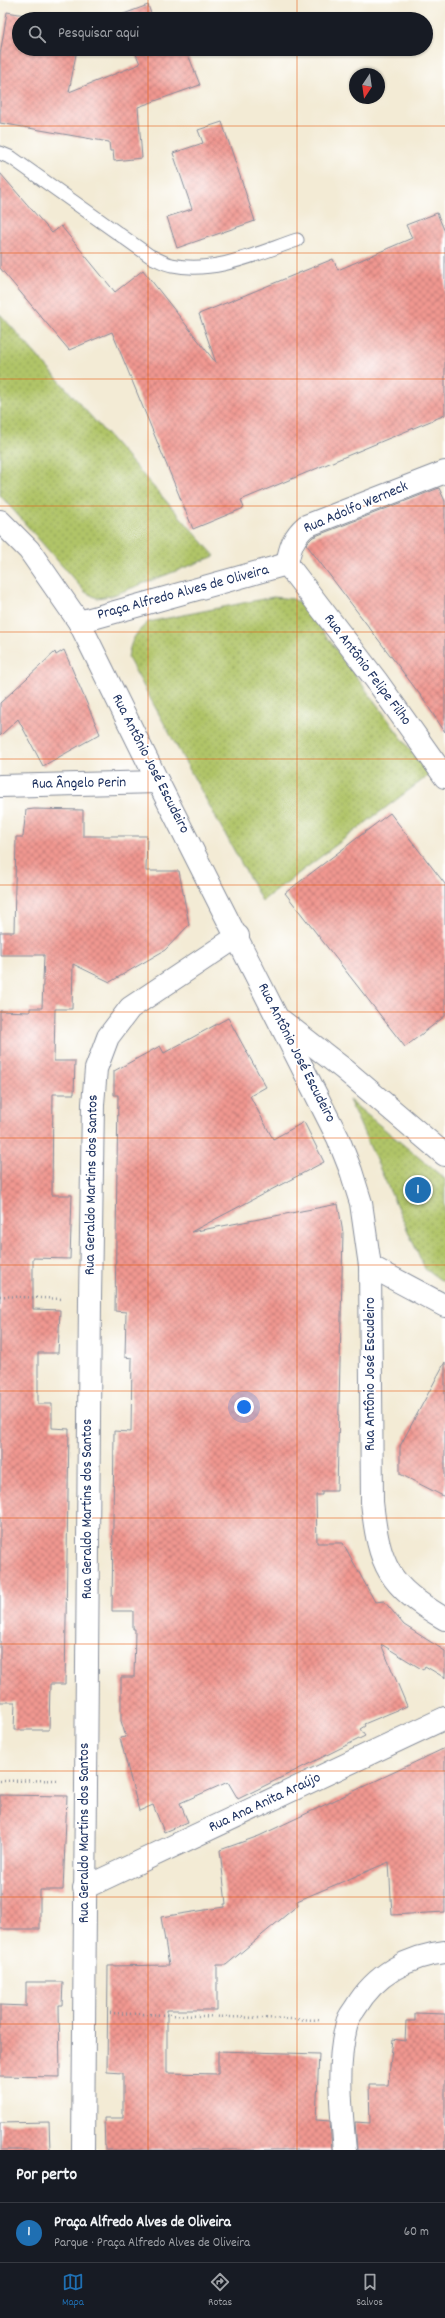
<!DOCTYPE html>
<html lang="pt">
<meta charset="utf-8">
<style>
:root{--surface:#171b24;--page:#242831;--text:#f1f3f6;--muted:#9ea1a6;--line:#363941;--accent:#1f6fb2}
body{margin:0;font-family:Dekko,sans-serif;background:var(--page);color:var(--text)}
.compass{position:absolute;left:349px;top:68px;width:36px;height:36px;border-radius:50%;background:var(--surface);box-shadow:0 1px 3px #0004;rotate:193deg}
.you{position:absolute;left:244px;top:1407px;width:14px;height:14px;margin:-10px;border:3px solid #fff;border-radius:50%;background:#1a73e8;box-shadow:0 0 0 6px #1a73e833}
.badge{display:grid;place-items:center;width:26px;height:26px;border-radius:50%;background:var(--accent);color:#fff;font-size:13px;font-weight:700}
.pin{position:absolute;translate:-50% -50%;border:2px solid #fff;box-shadow:0 1px 4px #0006}
.list{margin:0;padding:0;list-style:none}
h2{display:flex;justify-content:space-between;align-items:center;height:52px;margin:0;padding:0 16px;font-size:17px}
h2 small{font-size:13px;font-weight:400;color:var(--muted)}
.list li{display:grid;grid-template-columns:26px 1fr auto;gap:12px;align-items:center;box-sizing:border-box;height:60px;padding:0 16px;border-top:1px solid var(--line)}
.list b{display:block;font-size:15px;white-space:nowrap}
.list p{margin:0;font-size:13px;white-space:nowrap;color:var(--muted)}
.list em{font-size:13px;font-style:normal;color:var(--muted)}
.icon{flex:none;width:22px;height:22px;fill:none;stroke:currentColor;stroke-width:2;stroke-linecap:round;stroke-linejoin:round}
.map{position:relative;flex:none;width:445px;height:2150px;overflow:hidden}
.search{position:absolute;background:var(--surface);box-shadow:0 1px 3px #0004;left:12px;right:12px;top:12px;height:44px;display:flex;align-items:center;gap:10px;box-sizing:border-box;padding:0 14px;border-radius:22px;color:var(--muted);font-size:15px}
.sheet{height:112px;background:var(--surface)}
nav{display:flex;justify-content:space-around;align-items:center;box-sizing:border-box;height:56px;border-top:1px solid var(--line);background:var(--surface);font-size:11px;color:var(--muted)}
nav a{display:grid;justify-items:center;gap:2px}
nav .on{color:var(--accent)}
.map>svg:first-child{display:block}
</style>
<div class="map">
<svg width="445" height="2150" viewBox="0 0 445 2150">
<defs>
<pattern id="park-dots" width="8" height="8" patternUnits="userSpaceOnUse"><rect width="8" height="8" fill="#b0c467"/><path d="M2 2h.1M6 6h.1" fill="none" stroke="#8ea058" stroke-width="1.8" stroke-linecap="round"/></pattern>
<pattern id="building-cross-hatch" width="8" height="8" patternUnits="userSpaceOnUse"><rect width="8" height="8" fill="#f19790"/><path d="M0 0l8 8M0 8l8-8" fill="none" stroke="#c27c79"/></pattern>
</defs>
<rect width="100%" height="100%" fill="#fff"/>
<filter id="ink" filterUnits="userSpaceOnUse"><feTurbulence type="fractalNoise" baseFrequency=".025" numOctaves="2"/><feDisplacementMap in="SourceGraphic" scale="8" xChannelSelector="R" yChannelSelector="G"/><feConvolveMatrix kernelMatrix="1 2 1 2 8 2 1 2 1" color-interpolation-filters="sRGB"/></filter>
<filter id="wash" filterUnits="userSpaceOnUse"><feTurbulence type="fractalNoise" baseFrequency=".012" numOctaves="4" result="noise"/><feDisplacementMap in="SourceGraphic" scale="16" xChannelSelector="R" yChannelSelector="G"/><feGaussianBlur stdDeviation="0.9" result="paint"/><feColorMatrix in="noise" values="0 0 0 0 0 0 0 0 0 0 0 0 0 0 0 0 0 1.4 0 .05"/><feComposite in="paint" operator="in"/></filter>
<g filter="url(#wash)">
<rect width="100%" height="100%" fill="#f3ebd5"/>
<g fill="url(#park-dots)" stroke="#667a62">
<polygon points="0,314 215,556 111,596 97,598 85,592 0,495"/>
<path d="M273 597 293 599 304 606 429 775 262 901 128 658C130 642 135 633 148 622Z"/>
<polygon points="349,1100 445,1179 445,1283 425,1269"/>
</g>
<g id="blocks">
<g fill="url(#building-cross-hatch)">
<polygon points="148,5 153,19 123,19 121,15"/>
<polygon points="7,12 48,19 19,19 19,49 77,49 69,92 140,64 134,49 186,49 200,85 138,107 142,158 114,161 113,151 110,151 109,142 0,123 0,55"/>
<polygon points="222,122 255,221 177,248 167,217 192,209 173,153 203,143 198,130"/>
<polygon points="0,173 52,233 61,226 115,292 143,270 216,363 199,314 333,259 338,270 412,238 406,225 437,213 445,232 445,415 241,500 244,508 193,529 112,332 69,350 0,268"/>
<polygon points="439,488 445,501 445,732 421,696 306,544 313,537"/>
<polygon points="64,650 100,734 43,766 18,719 0,736 0,703 55,652 56,655"/>
<polygon points="34,809 83,810 83,836 147,836 146,871 179,871 189,925 165,950 110,982 73,964 72,1009 55,1009 54,1061 75,1061 74,1094 53,1094 52,1195 72,1195 70,1259 33,1258 33,1309 60,1310 58,1353 38,1353 38,1404 52,1404 52,1428 69,1429 65,1684 50,1684 49,1730 14,1730 15,1702 0,1702 0,1011 30,1012 30,1008 42,1008 44,955 0,955 0,932 14,932 16,837 23,837 26,810"/>
<polygon points="390,813 445,884 445,1016 405,1047 285,893"/>
<polygon points="228,1018 266,1087 250,1096 273,1139 304,1122 324,1162 191,1232 338,1204 343,1233 337,1491 322,1491 322,1495 316,1495 317,1543 343,1543 375,1602 384,1601 404,1625 445,1651 445,1678 425,1666 423,1670 381,1644 407,1706 364,1724 365,1726 360,1729 365,1736 238,1799 228,1782 180,1803 188,1822 164,1832 153,1805 139,1811 120,1738 126,1737 121,1721 121,1677 134,1677 135,1629 133,1629 133,1611 112,1611 114,1431 131,1432 132,1358 125,1357 126,1312 115,1311 118,1095 114,1095 114,1071 160,1046 164,1053"/>
<polygon points="445,1362 445,1497 400,1474 400,1446"/>
<polygon points="445,1748 445,1912 392,1915 389,1862 297,1901 298,1905 226,1965 217,1965 217,2010 167,2010 167,2073 218,2074 218,2051 319,2054 316,2120 330,2121 332,2150 105,2150 104,2118 123,2118 123,2073 107,2072 108,1966 169,1965 161,1917 224,1907 224,1904 226,1904 220,1850 259,1836"/>
<polygon points="0,1795 67,1796 63,1890 40,1890 40,1929 0,1929"/>
<polygon points="26,1982 63,1982 62,2005 59,2005 60,2077 0,2076 0,2005 26,2006"/>
<polygon points="415,2013 445,2014 445,2150 357,2150 355,2122 370,2123 369,2085 388,2085 393,2039 405,2041 406,2021 415,2021"/>
<polygon points="49,2122 50,2150 0,2150 0,2123"/>
</g>
</g>
</g>
<g filter="url(#ink)">
<use href="#blocks" fill-opacity="0" stroke="#878d9a" stroke-width="1"/>
<g fill="none" stroke-linecap="round" stroke-linejoin="round">
<defs>
<path id="service" d="M0 153 12 158 150 256C157 259 165 264 172 265 215 274 258 253 297 240"/>
<g id="minor">
<path d="M0 521 29 550 79 622 158 782 338 1138 351 1171 361 1203 370 1266 372 1502C379 1566 388 1586 445 1619"/>
<polyline points="287,564 376,680 445,777"/>
<path d="M287 564C290 548 293 537 306 526L445 472"/>
<polyline points="79,622 287,564"/>
<polyline points="0,786 158,782"/>
<polyline points="282,1021 345,1070 445,1155"/>
<polyline points="370,1266 445,1306"/>
<polyline points="84,1888 445,1718"/>
<polyline points="83,2150 90,1299 93,1104 96,1069 108,1037 130,1008 238,936"/>
<path d="M345 2150C341 2108 336 2064 347 2023 348 2017 353 2012 356 2007 375 1975 408 1956 445 1952"/>
</g>
</defs>
<use href="#service" stroke="#878d9a" stroke-width="15"/>
<use href="#minor" stroke="#878d9a" stroke-width="24"/>
<g stroke="#878d9a" stroke-width="2.5" stroke-dasharray="1 3" stroke-linecap="butt">
<polyline points="0,1296 63,1299"/>
<polyline points="0,1781 59,1780"/>
<polyline points="110,2013 320,2020"/>
</g>
<use href="#service" stroke="#fff" stroke-width="13"/>
<use href="#minor" stroke="#fff" stroke-width="22"/>
</g>
</g>
<path fill="none" stroke="#e8590c" stroke-width="1" stroke-opacity="0.55" d="M148 0V19M297 0V19M148 49V2150M297 49V2150M0 126H445M0 253H445M0 379H445M0 506H445M0 632H445M0 759H445M0 885H445M0 1012H445M0 1138H445M0 1265H445M0 1391H445M0 1518H445M0 1644H445M0 1771H445M0 1897H445M0 2024H445"/>
<g text-anchor="middle" dominant-baseline="central" stroke-width="3.5" stroke-linejoin="round" paint-order="stroke">
<g font-size="15" fill="#1b2f5e" stroke="#fff">
<text transform="translate(356 508) rotate(-23)">Rua Adolfo Werneck</text>
<text transform="translate(183 593) rotate(-15)">Praça Alfredo Alves de Oliveira</text>
<text transform="translate(367 670) rotate(53)">Rua Antônio Felipe Filho</text>
<text transform="translate(150 764) rotate(63)">Rua Antônio José Escudeiro</text>
<text transform="translate(79 784) rotate(-1)">Rua Ângelo Perin</text>
<text transform="translate(296 1053) rotate(63)">Rua Antônio José Escudeiro</text>
<text transform="translate(92 1185) rotate(-89)">Rua Geraldo Martins dos Santos</text>
<text transform="translate(371 1374) rotate(-90)">Rua Antônio José Escudeiro</text>
<text transform="translate(88 1509) rotate(-90)">Rua Geraldo Martins dos Santos</text>
<text transform="translate(265 1803) rotate(-25)">Rua Ana Anita Araújo</text>
<text transform="translate(85 1833) rotate(-90)">Rua Geraldo Martins dos Santos</text>
</g>
</g>
</svg>
<svg class="compass" viewBox="-18 -18 36 36"><path d="M0-13l5 13h-10z" fill="#e53935"/><path d="M0 13l5-13h-10z" fill="#9ea1a6"/></svg>
<div class="you"></div>
<div class="pin badge" style="left:418px;top:1190px">1</div>
<div class="search"><svg class="icon" aria-label="search" viewBox="0 0 24 24"><circle cx="10" cy="10" r="6"/><path d="M15 15l6 6"/></svg>Pesquisar aqui</div>
</div>
<section class="sheet">
<h2>Por perto<small></small></h2>
<ul class="list">
<li><span class="badge">1</span><div><b>Praça Alfredo Alves de Oliveira</b><p>Parque · Praça Alfredo Alves de Oliveira</p></div><em>60 m</em></li>
</ul>
</section>
<nav>
<a class="on"><svg class="icon" aria-label="map" viewBox="0 0 24 24"><path d="M3 6l6-2 6 2 6-2v14l-6 2-6-2-6 2zM9 4v14M15 6v14"/></svg>Mapa</a>
<a><svg class="icon" aria-label="directions" viewBox="0 0 24 24"><path d="M12 3l9 9-9 9-9-9zM9 14v-3h6M13 9l2 2-2 2"/></svg>Rotas</a>
<a><svg class="icon" aria-label="saved" viewBox="0 0 24 24"><path d="M7 4h10v16l-5-4-5 4z"/></svg>Salvos</a>
</nav>
